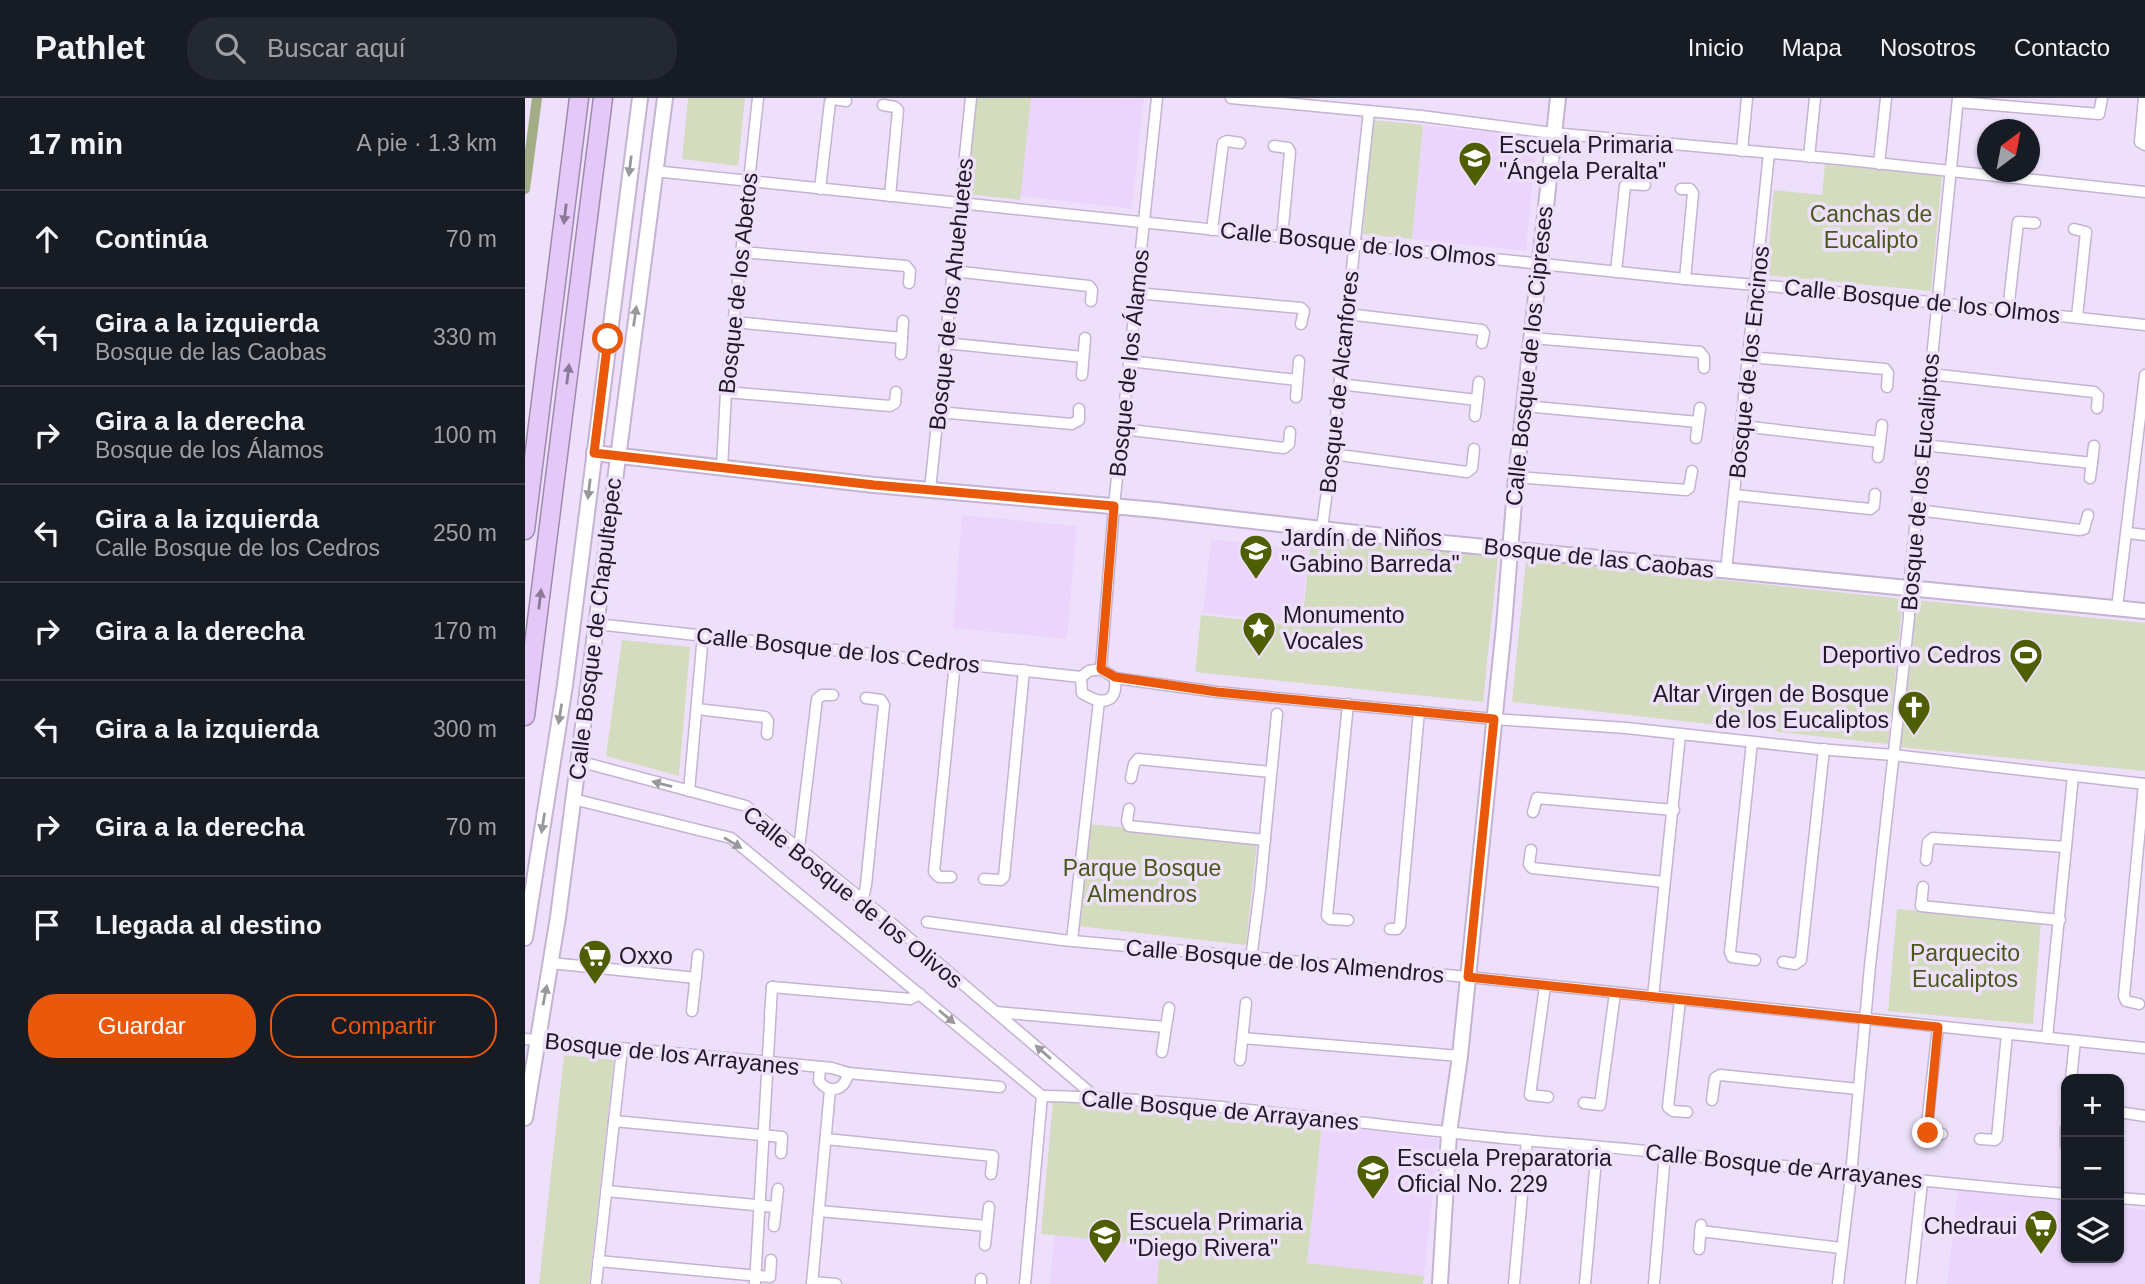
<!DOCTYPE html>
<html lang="es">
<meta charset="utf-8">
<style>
:root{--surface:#171b24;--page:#242831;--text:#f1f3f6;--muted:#9ea1a6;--line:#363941;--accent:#ea580c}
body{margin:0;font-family:Helvetica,sans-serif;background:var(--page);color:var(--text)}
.controls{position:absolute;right:21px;bottom:21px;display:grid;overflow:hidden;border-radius:14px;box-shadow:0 2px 5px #0004}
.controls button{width:63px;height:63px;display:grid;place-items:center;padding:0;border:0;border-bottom:2px solid var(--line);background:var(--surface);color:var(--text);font:35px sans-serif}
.compass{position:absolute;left:1452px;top:21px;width:63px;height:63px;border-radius:50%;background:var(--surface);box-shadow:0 2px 5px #0004;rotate:32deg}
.stop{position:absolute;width:21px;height:21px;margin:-16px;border:5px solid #ea580c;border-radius:50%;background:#fff}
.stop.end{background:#ea580c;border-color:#fff;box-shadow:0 2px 7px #0008}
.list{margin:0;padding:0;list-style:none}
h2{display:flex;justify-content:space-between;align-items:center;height:91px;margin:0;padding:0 28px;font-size:30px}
h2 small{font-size:23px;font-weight:400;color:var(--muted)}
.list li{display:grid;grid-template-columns:46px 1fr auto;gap:21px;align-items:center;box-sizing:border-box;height:98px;padding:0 28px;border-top:2px solid var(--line)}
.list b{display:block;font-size:26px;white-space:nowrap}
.list p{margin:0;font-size:23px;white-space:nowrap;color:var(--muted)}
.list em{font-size:23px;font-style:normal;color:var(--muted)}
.actions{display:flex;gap:14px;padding:21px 28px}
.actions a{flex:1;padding:16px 0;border:2px solid var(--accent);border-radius:28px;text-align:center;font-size:24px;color:var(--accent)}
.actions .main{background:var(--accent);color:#fff}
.icon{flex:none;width:38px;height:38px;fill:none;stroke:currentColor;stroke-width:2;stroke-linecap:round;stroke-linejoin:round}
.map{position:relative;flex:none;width:1620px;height:1186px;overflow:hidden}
header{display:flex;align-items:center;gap:42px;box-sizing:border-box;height:98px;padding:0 35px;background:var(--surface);border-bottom:2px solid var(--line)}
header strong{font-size:33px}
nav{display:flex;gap:38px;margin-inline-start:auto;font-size:24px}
.search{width:490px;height:63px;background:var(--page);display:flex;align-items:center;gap:18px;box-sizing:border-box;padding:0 24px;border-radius:28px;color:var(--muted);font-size:26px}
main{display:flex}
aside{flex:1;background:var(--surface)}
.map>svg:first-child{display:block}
</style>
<header>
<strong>Pathlet</strong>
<div class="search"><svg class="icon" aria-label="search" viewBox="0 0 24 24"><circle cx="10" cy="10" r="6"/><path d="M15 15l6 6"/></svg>Buscar aquí</div>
<nav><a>Inicio</a><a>Mapa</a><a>Nosotros</a><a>Contacto</a></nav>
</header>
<main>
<aside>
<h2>17 min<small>A pie · 1.3 km</small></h2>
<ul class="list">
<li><svg class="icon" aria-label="ahead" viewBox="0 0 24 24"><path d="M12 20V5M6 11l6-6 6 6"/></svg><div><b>Continúa</b></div><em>70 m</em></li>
<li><svg class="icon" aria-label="left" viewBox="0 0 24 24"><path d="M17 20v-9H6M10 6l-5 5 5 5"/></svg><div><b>Gira a la izquierda</b><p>Bosque de las Caobas</p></div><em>330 m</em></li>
<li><svg class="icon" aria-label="right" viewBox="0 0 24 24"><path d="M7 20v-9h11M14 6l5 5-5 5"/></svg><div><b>Gira a la derecha</b><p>Bosque de los Álamos</p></div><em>100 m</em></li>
<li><svg class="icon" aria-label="left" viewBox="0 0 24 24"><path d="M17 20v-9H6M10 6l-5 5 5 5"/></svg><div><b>Gira a la izquierda</b><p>Calle Bosque de los Cedros</p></div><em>250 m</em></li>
<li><svg class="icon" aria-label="right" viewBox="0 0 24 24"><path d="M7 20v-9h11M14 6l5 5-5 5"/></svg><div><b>Gira a la derecha</b></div><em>170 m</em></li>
<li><svg class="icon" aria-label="left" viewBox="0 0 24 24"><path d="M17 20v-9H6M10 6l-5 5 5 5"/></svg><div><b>Gira a la izquierda</b></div><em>300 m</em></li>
<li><svg class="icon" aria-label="right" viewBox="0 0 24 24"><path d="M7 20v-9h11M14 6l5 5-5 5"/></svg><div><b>Gira a la derecha</b></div><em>70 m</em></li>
<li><svg class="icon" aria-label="arrive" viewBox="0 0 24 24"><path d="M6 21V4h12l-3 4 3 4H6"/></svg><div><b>Llegada al destino</b></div></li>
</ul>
<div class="actions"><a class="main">Guardar</a><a>Compartir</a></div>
</aside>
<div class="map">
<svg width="1620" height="1186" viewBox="0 0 1620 1186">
<rect width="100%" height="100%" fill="#eee0fb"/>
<g fill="#ebd5fd">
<polygon points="506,0 619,1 607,111 495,98"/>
<polygon points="898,27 1012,39 1001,153 887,141"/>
<polygon points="437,417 552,428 542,541 428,530"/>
<polygon points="686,441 784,452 776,525 678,515"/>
<polygon points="797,1027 914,1041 899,1178 782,1165"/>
<polygon points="1433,1090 1541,1102 1541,1160 1594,1160 1594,1109 1620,1112 1620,1186 1422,1186"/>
<polygon points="529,1137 635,1147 632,1186 525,1186"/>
</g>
<g fill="#d3dcbe">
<polygon points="163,0 220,0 213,68 157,61"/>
<polygon points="452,0 506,0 495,102 442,96"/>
<polygon points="848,22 898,27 887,141 838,136"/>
<polygon points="1300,66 1417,78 1406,193 1241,177 1249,92 1297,97"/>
<polygon points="786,439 973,459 958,604 670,574 676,517 777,528"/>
<polygon points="1001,461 1378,501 1363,646 987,604"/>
<polygon points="1391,502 1620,525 1620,673 1375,649"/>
<polygon points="97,542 165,549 154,678 81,658"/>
<polygon points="564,726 732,744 721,847 553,828"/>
<polygon points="1372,811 1516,824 1508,926 1363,913"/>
<polygon points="39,957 89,962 64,1186 14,1186"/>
<polygon points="528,1002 797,1027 782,1165 899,1178 898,1186 632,1186 635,1147 516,1136"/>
</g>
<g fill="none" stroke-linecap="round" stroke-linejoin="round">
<polyline stroke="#a2ac87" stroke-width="10" points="0,91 12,0"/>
<defs>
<g id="street">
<polyline points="706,0 896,18 1027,35 1314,61 1620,94"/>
<polyline points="1619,0 1615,44 1620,47"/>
<polyline points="1433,4 1574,16 1577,0"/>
<polyline points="358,7 370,9 373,12 365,98"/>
<polyline points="749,48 763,50 765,54 757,139"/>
<polyline points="1217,53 1222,0"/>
<polyline points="1284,59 1290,0"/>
<polyline points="1354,66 1361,0"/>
<polyline points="129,73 1160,181 1301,193 1620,227"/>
<polyline points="295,91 305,4 309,1 321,3"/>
<polyline points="1156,91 1165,91 1168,95 1160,181"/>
<polyline points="1549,131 1561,134 1552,219"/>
<polyline points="687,132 698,45 702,43 715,45"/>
<polyline points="217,154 381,168 385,173 384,185"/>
<polyline points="428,173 564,188 567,192 566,203"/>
<polyline points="1091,174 1100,88 1104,86 1120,87"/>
<polyline points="611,195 776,210 779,213 776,226"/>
<polyline points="1483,213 1493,124 1510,125"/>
<polyline points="822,216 957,232 959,235 957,245"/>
<polyline points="209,224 377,240"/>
<polyline points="1007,240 1175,254 1179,259 1179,270"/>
<polyline points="420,245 558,259"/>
<polyline points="376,256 378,223"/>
<polyline points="1224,259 1360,271 1363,275 1362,289"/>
<polyline points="604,263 772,282"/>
<polyline points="1405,276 1569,294 1573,298 1572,310"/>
<polyline points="557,277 560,240"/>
<polyline points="814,286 952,302"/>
<polyline points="201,294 365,308 370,305 371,294"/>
<polyline points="771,299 774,263"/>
<polyline points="999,308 1173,324"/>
<polyline points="413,314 547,326 554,322 554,311"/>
<polyline points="950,318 954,284"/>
<polyline points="1217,328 1355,344"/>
<polyline points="597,331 759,350 764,346 765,334"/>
<polyline points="1171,340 1175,310"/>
<polyline points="1398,347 1567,365"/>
<polyline points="807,356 942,374 947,370 949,351"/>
<polyline points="1353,359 1357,327"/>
<polyline points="197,370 201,294 233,0"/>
<polyline points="991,379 1161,392 1164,390 1167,373"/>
<polyline points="1565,380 1569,348"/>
<polyline points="405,392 446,0"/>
<polyline points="1210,397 1345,411 1349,408 1350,396"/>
<polyline points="1392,412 1555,432 1559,431 1563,417"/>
<polyline points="797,430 807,356 844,13"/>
<polyline points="1603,435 1620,437"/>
<polyline points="1201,473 1244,55"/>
<polyline points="1592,510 1620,277"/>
<polyline points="71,526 556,579"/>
<polyline points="576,571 589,408 632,0"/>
<path d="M576 571 590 580C593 607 576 607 557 595L556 579 564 573Z"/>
<polyline points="590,580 692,594 969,621 1101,630 1293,651 1368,657 1620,686"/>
<polyline points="823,606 802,818 805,821 823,822"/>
<polyline points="172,611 240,619 243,623 242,636"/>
<polyline points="1227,644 1205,854 1207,859 1230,862"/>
<polyline points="53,663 221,708 364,823 569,998"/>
<polyline points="606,680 609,666 613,661 746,674"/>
<polyline points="164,693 178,537"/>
<polyline points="48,701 206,740 517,998"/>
<polyline points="604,711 602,723 604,728 740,742"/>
<polyline points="1008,714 1012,700 1149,712"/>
<polyline points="274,750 292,601 297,597 308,597"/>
<polyline points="1006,752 1004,766 1007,770 1139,784"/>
<polyline points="1401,762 1403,744 1408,740 1541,749"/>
<polyline points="426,779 414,779 409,774 430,564"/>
<polyline points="459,781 476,782 479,779 499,572"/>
<polyline points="1398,789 1396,808 1535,822"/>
<polyline points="338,801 341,787 359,607 356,602 341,600"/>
<polyline points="402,824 537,842 943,879 1620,950"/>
<polyline points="865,831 872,831 875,827 894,613"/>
<polyline points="547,842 574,603"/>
<polyline points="726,861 735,791 752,616"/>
<polyline points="1258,864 1270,866 1276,862 1299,651"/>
<polyline points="26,865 171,880"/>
<polyline points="1020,888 1005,997 1023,999"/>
<polyline points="247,889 385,901 395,896"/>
<polyline points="1128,899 1155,637"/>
<polyline points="1155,902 1143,1009 1148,1013 1162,1014"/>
<polyline points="1614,906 1601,903 1599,898 1619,686"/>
<polyline points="167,913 173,857"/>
<polyline points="471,914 640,929"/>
<polyline points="1413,929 1401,1035 1417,1036"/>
<polyline points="718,940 935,958"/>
<polyline points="1522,940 1548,678"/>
<polyline points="0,941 307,970 323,975 475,989"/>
<polyline points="637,954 644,910"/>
<polyline points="715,962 721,905"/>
<path d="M295 970 294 983C305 997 320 992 323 975"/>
<polyline points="1546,981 1550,943"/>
<path d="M517 998C652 1000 787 1020 922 1034 995 1043 1069 1047 1142 1055 1275 1070 1408 1085 1541 1096"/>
<polyline points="1187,1002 1190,980 1195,977 1333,991"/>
<polyline points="1059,1005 1075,1007 1090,895"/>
<polyline points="1594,1014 1620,1018"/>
<polyline points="89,1023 257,1039 256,1055"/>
<polyline points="1541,1031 1541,1048"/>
<polyline points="301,1041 468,1058 466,1076"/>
<polyline points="1455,1041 1470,1042 1472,1040 1482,936"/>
<polyline points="81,1093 251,1109"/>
<polyline points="1594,1100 1620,1102"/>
<polyline points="294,1113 462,1128"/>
<polyline points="249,1128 253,1091"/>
<polyline points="1175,1133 1316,1150"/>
<polyline points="460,1147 464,1109"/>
<polyline points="1174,1151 1176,1127"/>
<polyline points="73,1163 245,1179 246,1162"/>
<polyline points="287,1184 311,1186"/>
<polyline points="71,1186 97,951"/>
<polyline points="230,1186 247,889 245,917"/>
<polyline points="287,1186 305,992"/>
<polyline points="456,1186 456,1181"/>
<polyline points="500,1186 517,998"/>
<polyline points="989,1186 1002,1042"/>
<polyline points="1060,1186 1072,1049"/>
<polyline points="1129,1186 1140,1055"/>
<polyline points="1313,1186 1326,1077 1345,868 1384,519 1384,490 1433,0"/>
<polyline points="1386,1186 1397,1084"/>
</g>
<g id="secondary">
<polyline points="69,355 349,387 631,412 919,445 1620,513"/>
<polyline points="0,840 40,587 115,0"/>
<polyline points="0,1020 33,819 140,0"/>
<polyline points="915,1186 924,1035 935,958 979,528 991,379 1033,0"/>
</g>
<g id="highway">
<polyline points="0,432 54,0"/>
<polyline points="0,618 78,0"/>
</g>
</defs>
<use href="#street" stroke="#c4b3d3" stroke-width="13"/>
<use href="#secondary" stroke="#c4b3d3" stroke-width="18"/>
<use href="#highway" stroke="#9e8bae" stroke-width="21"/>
<use href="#street" stroke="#fff" stroke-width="10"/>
<use href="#secondary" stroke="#fff" stroke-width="14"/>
<use href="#highway" stroke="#e3c8f8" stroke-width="18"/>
</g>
<defs><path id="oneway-solid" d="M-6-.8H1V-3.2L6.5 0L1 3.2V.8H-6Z" transform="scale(1.75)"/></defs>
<g fill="#9a989d">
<use href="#oneway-solid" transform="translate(105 68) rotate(97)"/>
<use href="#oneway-solid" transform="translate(110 218) rotate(-82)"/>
<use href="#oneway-solid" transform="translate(64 391) rotate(97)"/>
<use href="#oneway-solid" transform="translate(35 616) rotate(99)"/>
<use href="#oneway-solid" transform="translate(137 686) rotate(-165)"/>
<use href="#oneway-solid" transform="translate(18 725) rotate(99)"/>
<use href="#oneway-solid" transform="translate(208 745) rotate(31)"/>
<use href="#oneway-solid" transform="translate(20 897) rotate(-79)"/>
<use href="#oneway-solid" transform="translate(422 919) rotate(40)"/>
<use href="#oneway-solid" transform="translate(518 954) rotate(-139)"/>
</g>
<g fill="#8b7999">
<use href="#oneway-solid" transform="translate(40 116) rotate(97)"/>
<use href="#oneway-solid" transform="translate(43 276) rotate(-83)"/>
<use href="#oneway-solid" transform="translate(15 501) rotate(-83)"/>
</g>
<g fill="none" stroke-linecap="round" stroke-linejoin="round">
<polyline stroke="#ea580c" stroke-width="9" points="83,241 69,355 349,387 589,408 576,571 590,579 692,594 969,621 943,879 1413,929 1403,1035"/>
</g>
<defs>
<symbol id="school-pin" viewBox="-11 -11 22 30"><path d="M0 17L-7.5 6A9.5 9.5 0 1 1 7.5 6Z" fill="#4e5e00" stroke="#eee0fb"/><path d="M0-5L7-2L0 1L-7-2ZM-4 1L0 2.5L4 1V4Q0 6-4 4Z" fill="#fff"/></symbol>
<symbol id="sight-pin" viewBox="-11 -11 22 30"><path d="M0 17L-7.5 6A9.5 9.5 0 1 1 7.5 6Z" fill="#4e5e00" stroke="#eee0fb"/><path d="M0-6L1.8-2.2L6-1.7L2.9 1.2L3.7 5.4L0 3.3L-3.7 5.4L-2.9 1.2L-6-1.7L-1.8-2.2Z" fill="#fff"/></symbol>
<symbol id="stadium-pin" viewBox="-11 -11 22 30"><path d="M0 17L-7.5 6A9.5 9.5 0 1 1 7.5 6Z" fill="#4e5e00" stroke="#eee0fb"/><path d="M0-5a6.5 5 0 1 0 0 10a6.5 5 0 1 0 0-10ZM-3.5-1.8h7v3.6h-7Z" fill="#fff"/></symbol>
<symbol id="church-pin" viewBox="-11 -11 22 30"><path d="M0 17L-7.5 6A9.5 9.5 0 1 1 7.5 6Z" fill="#4e5e00" stroke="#eee0fb"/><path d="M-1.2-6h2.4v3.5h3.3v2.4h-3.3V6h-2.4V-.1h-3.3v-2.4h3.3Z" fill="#fff"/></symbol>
<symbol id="supermarket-pin" viewBox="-11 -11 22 30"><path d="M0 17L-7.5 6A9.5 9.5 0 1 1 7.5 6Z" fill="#4e5e00" stroke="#eee0fb"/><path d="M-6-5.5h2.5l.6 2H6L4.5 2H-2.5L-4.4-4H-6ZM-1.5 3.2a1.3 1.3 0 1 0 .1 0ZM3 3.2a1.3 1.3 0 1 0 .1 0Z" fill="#fff"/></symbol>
</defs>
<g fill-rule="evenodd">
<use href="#school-pin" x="931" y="41" width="38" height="52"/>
<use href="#school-pin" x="712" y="434" width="38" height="52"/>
<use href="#sight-pin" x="715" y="511" width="38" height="52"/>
<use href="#stadium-pin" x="1482" y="538" width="38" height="52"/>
<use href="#church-pin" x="1370" y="590" width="38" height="52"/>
<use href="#supermarket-pin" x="51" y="839" width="38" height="52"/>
<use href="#school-pin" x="829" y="1054" width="38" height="52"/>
<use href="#supermarket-pin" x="1497" y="1109" width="38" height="52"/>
<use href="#school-pin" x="561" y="1118" width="38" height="52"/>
</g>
<g text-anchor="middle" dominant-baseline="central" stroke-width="7" stroke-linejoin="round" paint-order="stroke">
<g font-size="23" fill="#1f1925" stroke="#eee0fb" text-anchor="start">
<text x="974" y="47">Escuela Primaria<tspan x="974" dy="26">"Ángela Peralta"</tspan></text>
<text x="756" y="440">Jardín de Niños<tspan x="756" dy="26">"Gabino Barreda"</tspan></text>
<text x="758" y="517">Monumento<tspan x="758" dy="26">Vocales</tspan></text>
<text x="1476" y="557" text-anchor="end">Deportivo Cedros</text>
<text x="1364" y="596" text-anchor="end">Altar Virgen de Bosque<tspan x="1364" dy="26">de los Eucaliptos</tspan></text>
<text x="94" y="858">Oxxo</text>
<text x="872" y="1060">Escuela Preparatoria<tspan x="872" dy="26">Oficial No. 229</tspan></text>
<text x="604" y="1124">Escuela Primaria<tspan x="604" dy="26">"Diego Rivera"</tspan></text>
<text x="1492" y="1128" text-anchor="end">Chedraui</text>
</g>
<g font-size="23" fill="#4b581d" stroke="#eee0fb">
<text x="1346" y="116">Canchas de<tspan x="1346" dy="26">Eucalipto</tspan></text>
<text x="617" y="770">Parque Bosque<tspan x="617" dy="26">Almendros</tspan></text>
<text x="1440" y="855">Parquecito<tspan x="1440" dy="26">Eucaliptos</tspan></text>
</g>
<g font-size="23" fill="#1f1925" stroke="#eee0fb">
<text transform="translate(833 146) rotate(6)">Calle Bosque de los Olmos</text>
<text transform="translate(213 185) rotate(-84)">Bosque de los Abetos</text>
<text transform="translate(426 196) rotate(-84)">Bosque de los Ahuehuetes</text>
<text transform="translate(1397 203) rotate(6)">Calle Bosque de los Olmos</text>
<text transform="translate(1004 258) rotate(-84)">Calle Bosque de los Cipreses</text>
<text transform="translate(1224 264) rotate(-84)">Bosque de los Encinos</text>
<text transform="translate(604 265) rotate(-84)">Bosque de los Álamos</text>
<text transform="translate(814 284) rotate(-84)">Bosque de Alcanfores</text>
<text transform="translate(1395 384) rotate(-85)">Bosque de los Eucaliptos</text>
<text transform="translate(1074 460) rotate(6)">Bosque de las Caobas</text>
<text transform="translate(70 531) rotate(-83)">Calle Bosque de Chapultepec</text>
<text transform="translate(313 552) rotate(6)">Calle Bosque de los Cedros</text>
<text transform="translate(328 799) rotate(39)">Calle Bosque de los Olivos</text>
<text transform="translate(760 863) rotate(5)">Calle Bosque de los Almendros</text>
<text transform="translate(147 956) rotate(6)">Bosque de los Arrayanes</text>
<text transform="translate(695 1012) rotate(5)">Calle Bosque de Arrayanes</text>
<text transform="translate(1259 1068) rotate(6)">Calle Bosque de Arrayanes</text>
</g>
</g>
</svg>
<div class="controls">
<button>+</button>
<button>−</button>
<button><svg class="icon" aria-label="layers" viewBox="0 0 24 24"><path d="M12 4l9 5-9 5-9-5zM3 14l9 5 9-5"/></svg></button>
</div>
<svg class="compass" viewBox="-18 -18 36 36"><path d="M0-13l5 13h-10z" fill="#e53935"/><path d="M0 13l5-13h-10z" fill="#9ea1a6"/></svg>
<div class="stop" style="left:83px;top:241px"></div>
<div class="stop end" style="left:1403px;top:1035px"></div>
</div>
</main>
